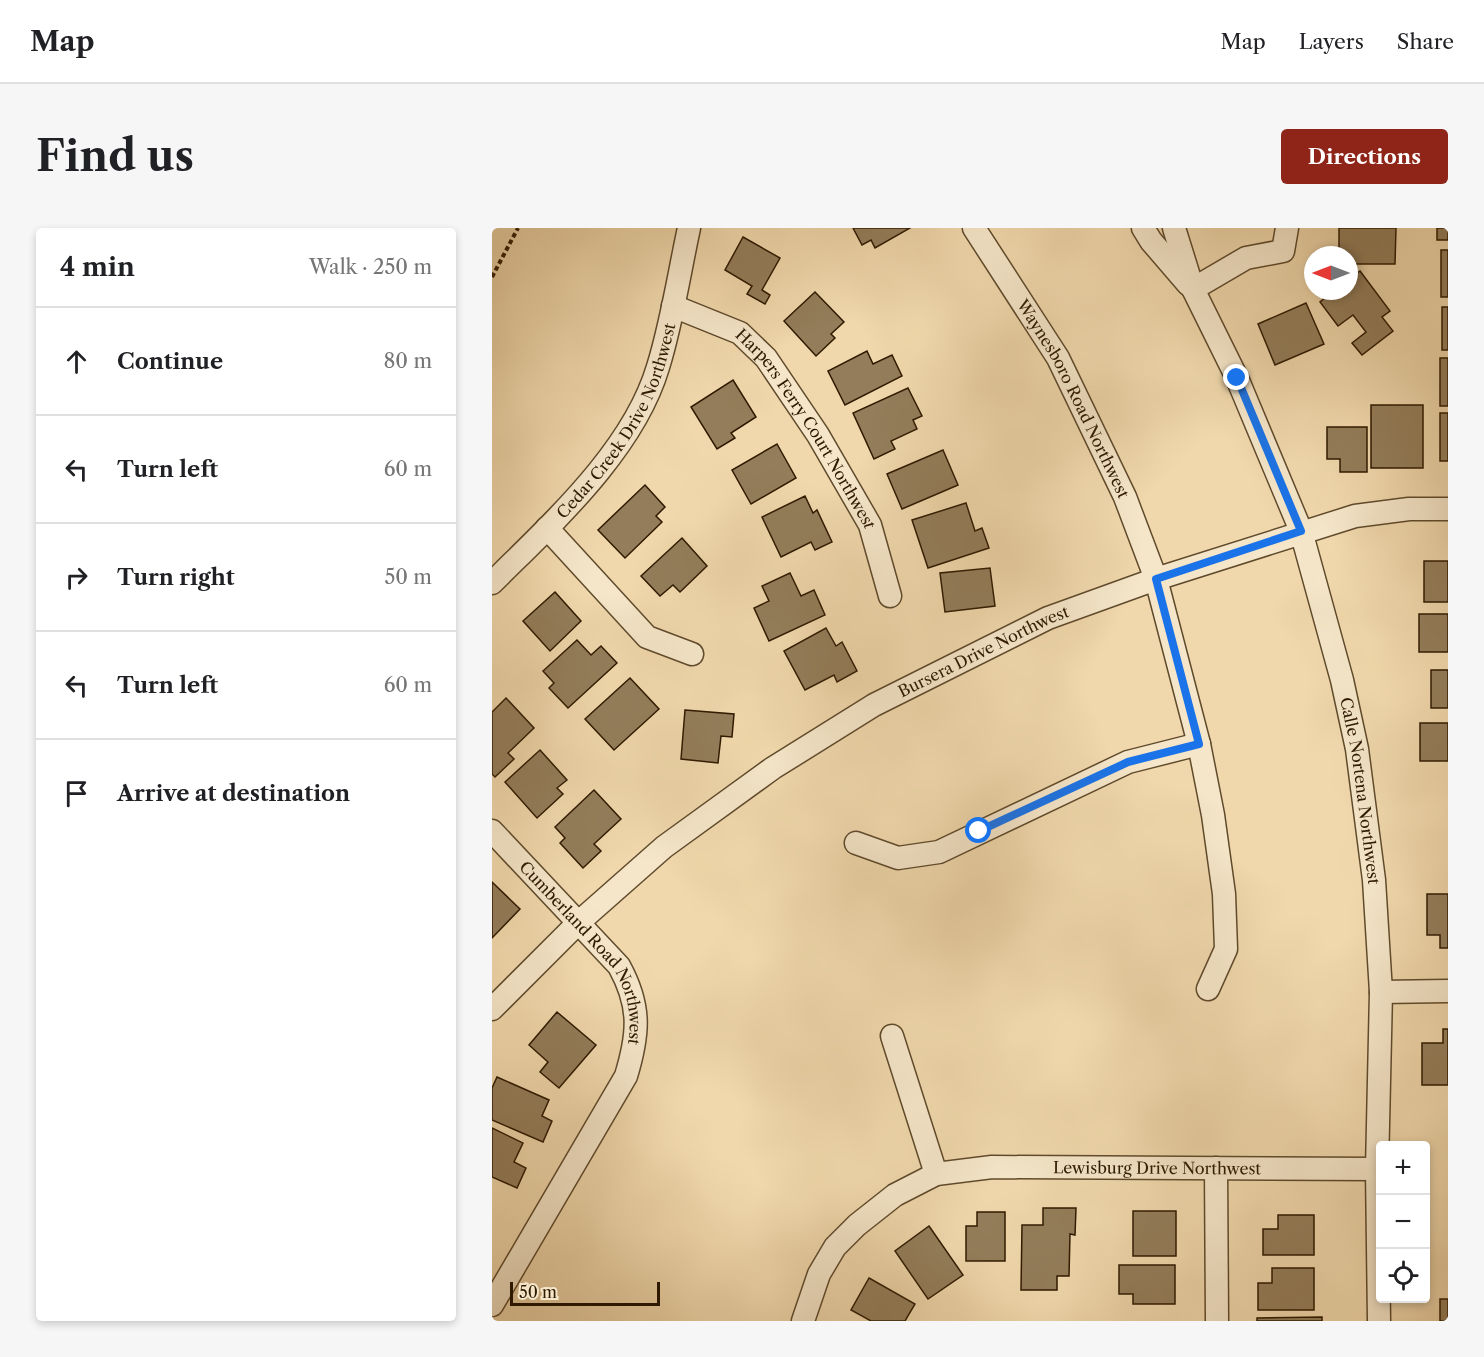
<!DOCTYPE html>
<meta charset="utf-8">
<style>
:root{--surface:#fff;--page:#f6f6f6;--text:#202124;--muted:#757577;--line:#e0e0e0;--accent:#8f2418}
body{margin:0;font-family:"Libre Caslon Text",serif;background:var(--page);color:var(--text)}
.controls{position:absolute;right:18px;bottom:18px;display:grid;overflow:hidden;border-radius:6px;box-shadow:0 3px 9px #0003}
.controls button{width:54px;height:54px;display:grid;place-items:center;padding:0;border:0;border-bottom:2px solid var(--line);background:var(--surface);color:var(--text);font:30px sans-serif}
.compass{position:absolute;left:812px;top:18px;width:54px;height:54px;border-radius:50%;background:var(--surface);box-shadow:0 3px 9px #0003;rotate:270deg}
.scale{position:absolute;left:18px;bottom:15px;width:150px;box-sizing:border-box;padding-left:6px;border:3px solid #2f1a01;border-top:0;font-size:16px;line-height:21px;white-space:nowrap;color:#2f1a01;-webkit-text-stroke:4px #f5e6c9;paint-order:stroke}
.stop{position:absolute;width:18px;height:18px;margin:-14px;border:4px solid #1a73e8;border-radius:50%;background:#fff}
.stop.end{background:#1a73e8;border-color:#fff;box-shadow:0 2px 6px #0008}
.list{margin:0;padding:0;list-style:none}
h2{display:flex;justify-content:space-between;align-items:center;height:78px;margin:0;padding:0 24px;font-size:26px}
h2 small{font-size:20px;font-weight:400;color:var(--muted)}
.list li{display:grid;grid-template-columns:39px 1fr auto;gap:18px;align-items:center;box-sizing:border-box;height:108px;padding:0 24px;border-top:2px solid var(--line)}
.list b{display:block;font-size:22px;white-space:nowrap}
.list em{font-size:20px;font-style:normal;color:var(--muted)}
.icon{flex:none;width:33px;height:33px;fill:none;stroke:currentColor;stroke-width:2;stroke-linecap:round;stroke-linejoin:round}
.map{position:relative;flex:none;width:956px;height:1093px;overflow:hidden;border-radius:6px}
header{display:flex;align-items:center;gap:36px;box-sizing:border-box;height:84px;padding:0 30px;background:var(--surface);border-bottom:2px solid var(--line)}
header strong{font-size:28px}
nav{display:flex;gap:33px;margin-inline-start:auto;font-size:21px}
.intro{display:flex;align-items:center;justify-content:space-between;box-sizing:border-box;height:144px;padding:0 36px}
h1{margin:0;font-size:42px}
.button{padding:15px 27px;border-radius:6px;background:var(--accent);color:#fff;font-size:21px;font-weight:700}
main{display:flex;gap:36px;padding:0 36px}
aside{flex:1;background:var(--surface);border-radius:6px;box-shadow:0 3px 9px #0003}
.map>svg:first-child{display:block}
</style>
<header>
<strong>Map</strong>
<nav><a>Map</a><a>Layers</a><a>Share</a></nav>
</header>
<div class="intro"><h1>Find us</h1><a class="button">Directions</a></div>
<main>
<aside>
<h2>4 min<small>Walk · 250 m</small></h2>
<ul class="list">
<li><svg class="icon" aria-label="ahead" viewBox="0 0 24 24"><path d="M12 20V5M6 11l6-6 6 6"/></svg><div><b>Continue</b></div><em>80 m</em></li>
<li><svg class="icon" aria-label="left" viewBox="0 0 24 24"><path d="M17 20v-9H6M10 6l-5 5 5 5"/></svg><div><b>Turn left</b></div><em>60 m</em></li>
<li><svg class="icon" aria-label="right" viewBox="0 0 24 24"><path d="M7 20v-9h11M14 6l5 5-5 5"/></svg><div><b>Turn right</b></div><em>50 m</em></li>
<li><svg class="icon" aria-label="left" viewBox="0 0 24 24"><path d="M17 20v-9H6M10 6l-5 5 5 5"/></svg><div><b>Turn left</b></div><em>60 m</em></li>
<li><svg class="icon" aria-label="arrive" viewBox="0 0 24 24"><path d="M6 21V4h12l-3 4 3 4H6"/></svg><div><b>Arrive at destination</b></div></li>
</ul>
</aside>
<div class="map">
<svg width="956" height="1093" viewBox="0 0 956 1093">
<rect width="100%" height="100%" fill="#f0d8ac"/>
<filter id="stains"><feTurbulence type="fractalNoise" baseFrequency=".00333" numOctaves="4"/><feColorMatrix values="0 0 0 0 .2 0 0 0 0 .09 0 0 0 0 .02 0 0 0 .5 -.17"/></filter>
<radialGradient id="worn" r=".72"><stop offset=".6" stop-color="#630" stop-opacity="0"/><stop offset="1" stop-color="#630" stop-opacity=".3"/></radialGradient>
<g fill="#937d5a" stroke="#2f1a01" stroke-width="1.5">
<polygon points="361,0 418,0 383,20 379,12 370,17"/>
<polygon points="847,0 904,0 903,36 857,36 857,27 847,27"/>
<rect x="945" y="0" width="11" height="12"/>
<polygon points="251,9 288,30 270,62 278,67 273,76 255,66 260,58 233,42"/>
<rect x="949" y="22" width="7" height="47"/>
<polygon points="868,43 898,83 890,89 901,103 870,127 860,115 874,104 861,87 846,98 828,74 842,63 857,63 857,51"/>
<polygon points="323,64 352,94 339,106 343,110 324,128 292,93"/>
<polygon points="814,75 832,116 783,137 766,96"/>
<rect x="950" y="79" width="6" height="43"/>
<polygon points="375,123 381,136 400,127 410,148 353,177 336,143"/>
<rect x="948" y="130" width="8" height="48"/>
<polygon points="241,152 264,189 239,205 243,210 225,221 199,179"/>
<polygon points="416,160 430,188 421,192 425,201 399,213 403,221 382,231 361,185"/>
<rect x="879" y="177" width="52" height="63"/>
<rect x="948" y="185" width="8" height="48"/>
<polygon points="835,199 875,199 875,244 848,244 848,231 835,231"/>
<polygon points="285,216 304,250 259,276 240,242"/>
<polygon points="451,222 466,257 410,281 395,246"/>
<polygon points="153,257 173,279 164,288 170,294 133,330 106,302"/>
<polygon points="313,268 321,285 325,282 340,314 323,322 319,314 289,329 270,289"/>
<polygon points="474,275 483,303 490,300 497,320 436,340 420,292"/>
<polygon points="190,310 215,338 188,364 181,357 168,368 149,348"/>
<rect x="932" y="333" width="24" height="41"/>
<polygon points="498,340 503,378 453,384 448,345"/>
<polygon points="298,345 309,368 322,362 333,387 277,413 262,380 277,373 270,358"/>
<polygon points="63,364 89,393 58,423 31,393"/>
<rect x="927" y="386" width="29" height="38"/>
<polygon points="334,400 344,418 350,414 365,443 345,454 342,447 313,462 292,423"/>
<polygon points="85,412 99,427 109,418 125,435 76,480 57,460 62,455 51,443"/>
<rect x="939" y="442" width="17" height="38"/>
<polygon points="138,450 167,481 122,522 93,491"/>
<polygon points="14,470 42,500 16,525 22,531 3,549 0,546 0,484"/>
<polygon points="193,482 242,486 240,509 229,508 226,535 189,531"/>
<rect x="928" y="495" width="28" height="38"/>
<polygon points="48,522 75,552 65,560 71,566 45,590 13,554"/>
<polygon points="102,562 129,591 102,616 109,623 91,640 68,615 73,610 63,599"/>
<polygon points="0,654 28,681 0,710"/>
<polygon points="935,666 956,666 956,720 948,720 948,707 935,707"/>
<polygon points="65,784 104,817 67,860 48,844 56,834 37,817"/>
<polygon points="951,801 956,801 956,857 930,857 930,815 951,815"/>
<polygon points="5,849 57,872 50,888 60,893 51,914 0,892 0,860"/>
<polygon points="0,900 31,915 22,934 34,940 25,960 0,949"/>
<polygon points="551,980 584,980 583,1007 578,1006 577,1048 565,1048 565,1062 529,1062 530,997 551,997"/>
<rect x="641" y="983" width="43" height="45"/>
<polygon points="485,984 513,984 513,1033 474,1033 474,998 485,998"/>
<polygon points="786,987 822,987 822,1027 771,1027 771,1001 786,1001"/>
<polygon points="437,998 471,1047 436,1071 403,1023"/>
<polygon points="627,1037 683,1037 683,1076 641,1076 641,1066 627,1066"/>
<polygon points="780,1040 822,1040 822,1082 766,1082 766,1055 780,1055"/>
<polygon points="377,1050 423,1076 413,1093 379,1093 359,1082"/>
<rect x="948" y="1071" width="8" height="22"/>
<polygon points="830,1089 830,1093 765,1093 765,1090"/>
</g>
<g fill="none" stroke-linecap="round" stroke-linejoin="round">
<defs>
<g id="minor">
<path id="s1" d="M482 0 566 130 633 269 664 351 707 516 721 587 732 666 734 721 716 761"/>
<polyline points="651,0 659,13 696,56"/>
<path id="s2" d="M682 0 701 61 745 150 809 303 850 452 865 521 882 652 889 764 885 941 887 1093"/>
<polyline points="701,61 754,30 791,23 795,0"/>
<path id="s3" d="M181 78 248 105 274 130 326 207 378 297 398 368"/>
<polyline points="55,300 155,409 200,426"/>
<path id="s4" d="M0 355C60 295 141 223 166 139 180 94 187 46 197 0"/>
<path id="s5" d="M0 603 127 738C149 778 147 805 134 848L0 1077"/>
<polyline points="364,615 406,630 447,624 636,534 707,516"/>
<polyline points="889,764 956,763"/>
<path id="s6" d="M0 781 87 694 172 619 281 540 382 477 556 390 664 351 863 288 917 281H956"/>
<polyline points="400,808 444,946"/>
<polyline points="724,940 725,1093"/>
<path id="s7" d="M311 1093 327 1046 343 1019 365 997 403 967 444 946 500 939 885 941"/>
</g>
</defs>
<use href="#minor" stroke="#5f4a2c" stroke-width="25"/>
<polyline stroke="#2f1a01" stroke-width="4" stroke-dasharray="4.5 3" stroke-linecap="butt" points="0,49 26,0"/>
<use href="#minor" stroke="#f5e6c9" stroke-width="22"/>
</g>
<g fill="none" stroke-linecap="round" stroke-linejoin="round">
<polyline stroke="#1a73e8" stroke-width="8" points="487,603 636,534 707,516 664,351 809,303 745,150"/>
</g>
<g text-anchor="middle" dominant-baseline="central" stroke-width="4.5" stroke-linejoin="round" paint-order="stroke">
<g font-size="16" fill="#2f1a01" stroke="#f5e6c9">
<text stroke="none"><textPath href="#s1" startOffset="198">Waynesboro Road Northwest</textPath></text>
<text stroke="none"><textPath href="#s4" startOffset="208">Cedar Creek Drive Northwest</textPath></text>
<text stroke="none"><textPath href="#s3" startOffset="189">Harpers Ferry Court Northwest</textPath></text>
<text stroke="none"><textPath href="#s6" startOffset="612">Bursera Drive Northwest</textPath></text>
<text stroke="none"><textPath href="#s2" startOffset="596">Calle Nortena Northwest</textPath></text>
<text stroke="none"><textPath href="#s5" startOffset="156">Cumberland Road Northwest</textPath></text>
<text stroke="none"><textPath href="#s7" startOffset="428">Lewisburg Drive Northwest</textPath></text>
</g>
</g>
<rect width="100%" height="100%" filter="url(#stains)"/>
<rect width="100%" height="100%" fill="url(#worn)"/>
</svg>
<div class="controls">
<button>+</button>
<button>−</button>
<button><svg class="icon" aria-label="locate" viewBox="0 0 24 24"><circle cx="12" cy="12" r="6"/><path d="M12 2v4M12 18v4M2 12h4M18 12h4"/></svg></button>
</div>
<svg class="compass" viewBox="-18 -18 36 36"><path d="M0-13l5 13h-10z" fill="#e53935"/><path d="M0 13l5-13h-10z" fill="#757577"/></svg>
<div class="scale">50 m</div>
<div class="stop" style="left:487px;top:603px"></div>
<div class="stop end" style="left:745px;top:150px"></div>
</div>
</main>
